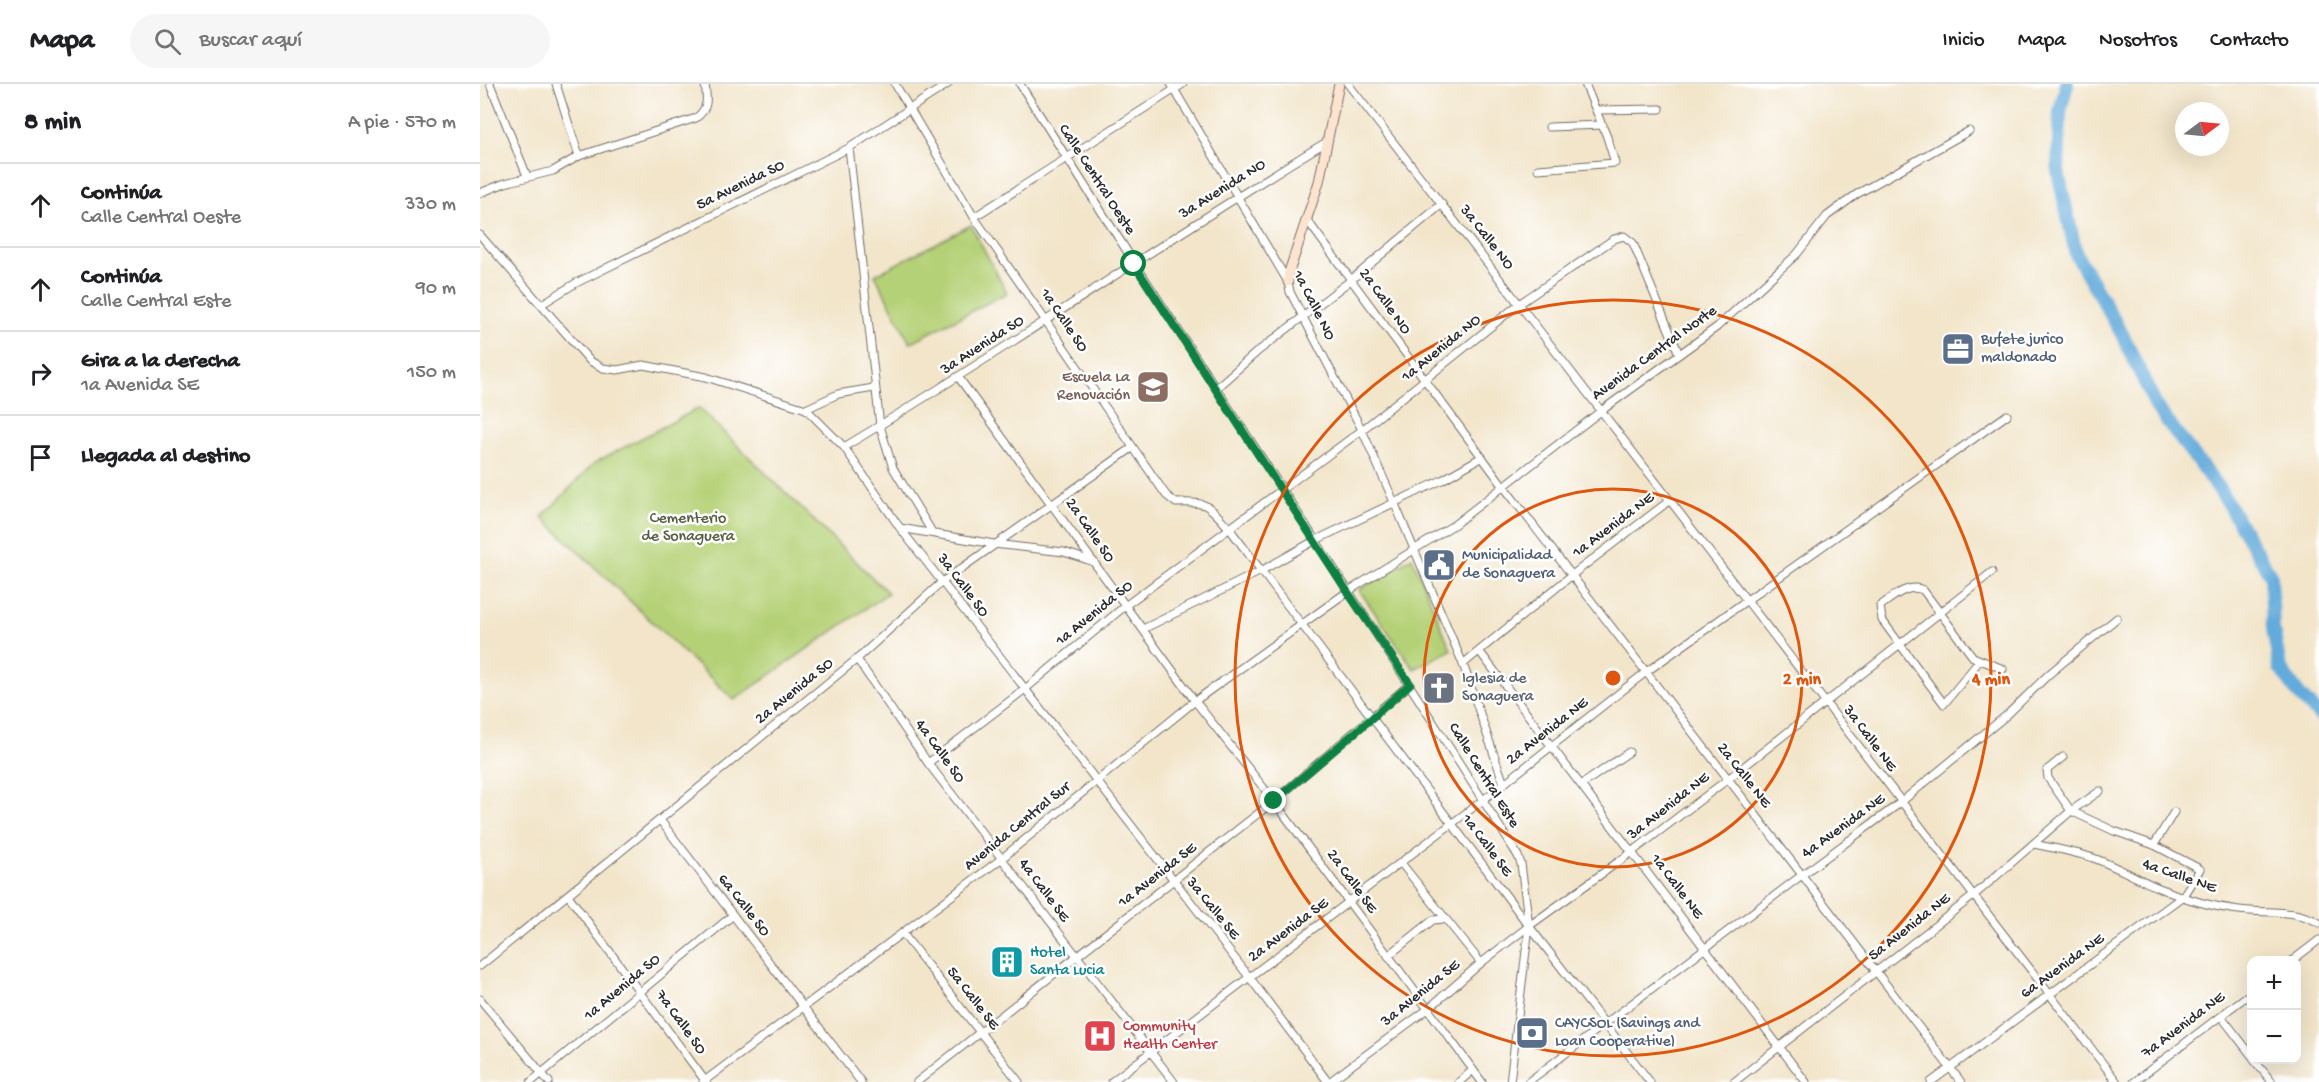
<!DOCTYPE html>
<html lang="es">
<meta charset="utf-8">
<style>
:root{--surface:#fff;--page:#f6f6f6;--text:#202124;--muted:#757577;--line:#e0e0e0}
body{margin:0;font-family:"Gochi Hand",sans-serif;background:var(--page);color:var(--text)}
.controls{position:absolute;right:18px;bottom:18px;display:grid;overflow:hidden;border-radius:12px;box-shadow:0 6px 24px #0002}
.controls button{width:54px;height:54px;display:grid;place-items:center;padding:0;border:0;border-bottom:2px solid var(--line);background:var(--surface);color:var(--text);font:30px sans-serif}
.compass{position:absolute;left:1695px;top:18px;width:54px;height:54px;border-radius:50%;background:var(--surface);box-shadow:0 6px 24px #0002;rotate:74deg}
.stop{position:absolute;width:18px;height:18px;margin:-14px;border:4px solid #0b8043;border-radius:50%;background:#fff}
.stop.end{background:#0b8043;border-color:#fff;box-shadow:0 2px 6px #0008}
.list{margin:0;padding:0;list-style:none}
h2{display:flex;justify-content:space-between;align-items:center;height:78px;margin:0;padding:0 24px;font-size:26px}
h2 small{font-size:20px;font-weight:400;color:var(--muted)}
.list li{display:grid;grid-template-columns:39px 1fr auto;gap:18px;align-items:center;box-sizing:border-box;height:84px;padding:0 24px;border-top:2px solid var(--line)}
.list b{display:block;font-size:22px;white-space:nowrap}
.list p{margin:0;font-size:20px;white-space:nowrap;color:var(--muted)}
.list em{font-size:20px;font-style:normal;color:var(--muted)}
.icon{flex:none;width:33px;height:33px;fill:none;stroke:currentColor;stroke-width:2;stroke-linecap:round;stroke-linejoin:round}
.map{position:relative;flex:none;width:1839px;height:998px;overflow:hidden}
header{display:flex;align-items:center;gap:36px;box-sizing:border-box;height:84px;padding:0 30px;background:var(--surface);border-bottom:2px solid var(--line)}
header strong{font-size:28px}
nav{display:flex;gap:33px;margin-inline-start:auto;font-size:21px}
.search{width:420px;height:54px;background:var(--page);display:flex;align-items:center;gap:15px;box-sizing:border-box;padding:0 21px;border-radius:33px;color:var(--muted);font-size:22px}
main{display:flex}
aside{flex:1;background:var(--surface)}
.map>svg:first-child{display:block}
</style>
<header>
<strong>Mapa</strong>
<div class="search"><svg class="icon" aria-label="search" viewBox="0 0 24 24"><circle cx="10" cy="10" r="6"/><path d="M15 15l6 6"/></svg>Buscar aquí</div>
<nav><a>Inicio</a><a>Mapa</a><a>Nosotros</a><a>Contacto</a></nav>
</header>
<main>
<aside>
<h2>8 min<small>A pie · 570 m</small></h2>
<ul class="list">
<li><svg class="icon" aria-label="ahead" viewBox="0 0 24 24"><path d="M12 20V5M6 11l6-6 6 6"/></svg><div><b>Continúa</b><p>Calle Central Oeste</p></div><em>330 m</em></li>
<li><svg class="icon" aria-label="ahead" viewBox="0 0 24 24"><path d="M12 20V5M6 11l6-6 6 6"/></svg><div><b>Continúa</b><p>Calle Central Este</p></div><em>90 m</em></li>
<li><svg class="icon" aria-label="right" viewBox="0 0 24 24"><path d="M7 20v-9h11M14 6l5 5-5 5"/></svg><div><b>Gira a la derecha</b><p>1a Avenida SE</p></div><em>150 m</em></li>
<li><svg class="icon" aria-label="arrive" viewBox="0 0 24 24"><path d="M6 21V4h12l-3 4 3 4H6"/></svg><div><b>Llegada al destino</b></div></li>
</ul>
</aside>
<div class="map">
<svg width="1839" height="998" viewBox="0 0 1839 998">
<rect width="100%" height="100%" fill="#fff"/>
<filter id="ink" filterUnits="userSpaceOnUse"><feTurbulence type="fractalNoise" baseFrequency=".0167" numOctaves="2"/><feDisplacementMap in="SourceGraphic" scale="12" xChannelSelector="R" yChannelSelector="G"/><feConvolveMatrix kernelMatrix="1 2 1 2 8 2 1 2 1" color-interpolation-filters="sRGB"/></filter>
<filter id="wash" filterUnits="userSpaceOnUse"><feTurbulence type="fractalNoise" baseFrequency=".008" numOctaves="4" result="noise"/><feDisplacementMap in="SourceGraphic" scale="24" xChannelSelector="R" yChannelSelector="G"/><feGaussianBlur stdDeviation="1.35" result="paint"/><feColorMatrix in="noise" values="0 0 0 0 0 0 0 0 0 0 0 0 0 0 0 0 0 1.4 0 .05"/><feComposite in="paint" operator="in"/></filter>
<g filter="url(#wash)">
<rect width="100%" height="100%" fill="#f2e5ca"/>
<g fill="#b5d177" stroke="#707e51" stroke-width="1.5">
<polygon points="491,141 527,209 430,259 395,191"/>
<polygon points="219,324 408,509 254,616 62,433 114,379"/>
<polygon points="932,473 971,566 934,585 879,506"/>
</g>
<g fill="none" stroke-linecap="round" stroke-linejoin="round">
<polyline stroke="#63abda" stroke-width="14" points="1587,0 1580,27 1578,88 1596,170 1643,252 1677,324 1739,405 1791,492 1793,545 1800,584 1820,612 1839,631"/>
</g>
</g>
<g filter="url(#ink)">
<g fill="none" stroke-linecap="round" stroke-linejoin="round">
<defs>
<g id="street">
<polyline points="10,0 47,92"/>
<polyline points="76,0 99,72"/>
<path d="M415 0 494 133 686 411 696 419C728 417 728 421 749 444L1049 842 1170 998"/>
<path d="M540 0C703 259 876 512 1038 772L1041 780 1049 842 1030 998"/>
<polyline points="691,0 808,198 810,208 882,346 914,418 983,580 1024,700"/>
<polyline points="868,0 1039,220 1637,998"/>
<polyline points="1117,26 1180,25"/>
<polyline points="1069,43 1123,41"/>
<polyline points="369,64 400,342 413,384 452,448"/>
<polyline points="1058,85 1135,79 1127,53 1105,0"/>
<path d="M0 109 25 99 73 87 99 72 216 34C229 24 227 15 225 0"/>
<polyline points="494,133 703,0"/>
<polyline points="827,136 1024,403 1481,998"/>
<polyline points="0,151 110,277 123,284 137,286 163,281 226,293 326,325 364,363 420,444 770,894 848,998"/>
<polyline points="62,220 96,199 369,64 468,0"/>
<polyline points="479,294 715,617 794,717 1002,998"/>
<polyline points="736,304 777,268 871,196 962,120"/>
<polyline points="326,325 358,310 394,304"/>
<path d="M364 363C528 265 684 156 848 57"/>
<polyline points="420,444 514,460 584,468 614,478"/>
<polyline points="663,545 781,487 834,457 962,396 1002,373"/>
<polyline points="1000,568 1326,998"/>
<polyline points="377,575 448,679 694,998"/>
<path d="M1500 576 1464 620 1402 536 1400 522C1413 513 1428 499 1443 506L1493 573 1523 585"/>
<polyline points="983,580 1092,491 1189,417"/>
<polyline points="448,679 544,606 645,522 882,346 1039,220 1134,155 1144,152 1153,159 1199,270"/>
<polyline points="1101,701 1149,668"/>
<polyline points="180,736 381,998"/>
<path d="M1553 760C1574 764 1596 768 1616 775 1637 783 1658 795 1679 804 1703 814 1733 823 1759 826 1786 830 1814 824 1839 839"/>
<polyline points="1674,761 1694,728"/>
<polyline points="921,779 1001,879"/>
<polyline points="88,811 226,998"/>
<polyline points="423,850 539,998"/>
<polyline points="908,872 953,836 965,835"/>
<polyline points="1813,876 1839,856"/>
<polyline points="0,882 377,575 462,498 652,364"/>
<polyline points="0,915 69,998"/>
<polyline points="1741,932 1772,972"/>
<polyline points="1774,976 1792,998"/>
<polyline points="51,998 253,831"/>
<polyline points="223,998 521,775 715,617 867,508 975,440 1121,327 1237,243 1317,170 1347,132 1377,110 1489,47"/>
<polyline points="437,998 794,717 930,600"/>
<polyline points="631,998 1003,716 1166,588 1527,331"/>
<polyline points="849,998 948,925 1001,879 1049,842 1152,768 1248,695 1512,488"/>
<polyline points="979,998 993,986"/>
<polyline points="1048,998 1322,791 1420,719 1528,630 1569,590 1637,534"/>
<polyline points="1254,998 1492,813 1591,727 1620,707"/>
<polyline points="1451,998 1703,812 1720,785 1674,761 1634,747 1591,727 1568,694 1567,686 1583,673"/>
<polyline points="1654,998 1772,908"/>
</g>
<polyline id="secondary" points="808,198 809,188 839,98 859,0"/>
</defs>
<use href="#street" stroke="#716c63" stroke-width="9"/>
<use href="#secondary" stroke="#716c63" stroke-width="11"/>
<use href="#street" stroke="#fff" stroke-width="7"/>
<use href="#secondary" stroke="#fde4d1" stroke-width="9"/>
</g>
</g>
<g fill="none" stroke-linecap="round" stroke-linejoin="round" filter="url(#ink)">
<polyline stroke="#0b8043" stroke-width="8" points="654,180 867,507 930,600 892,634 794,717"/>
</g>
<g fill="none" stroke="#df570e" stroke-width="3">
<circle cx="1133" cy="594" r="189"/>
<circle cx="1133" cy="594" r="378"/>
</g>
<defs>
<symbol id="office-square" viewBox="-11 -11 22 22"><rect x="-9" y="-9" width="18" height="18" rx="4" fill="#5c6f8a" stroke="#fff"/><path d="M-6-3h4V-5.5h4V-3h4V5H-6ZM-1-4.5V-3h2v-1.5ZM-6 0V1H6V0Z" fill="#fff"/></symbol>
<symbol id="school-square" viewBox="-11 -11 22 22"><rect x="-9" y="-9" width="18" height="18" rx="4" fill="#8d6e63" stroke="#fff"/><path d="M0-5L7-2L0 1L-7-2ZM-4 1L0 2.5L4 1V4Q0 6-4 4Z" fill="#fff"/></symbol>
<symbol id="civic-square" viewBox="-11 -11 22 22"><rect x="-9" y="-9" width="18" height="18" rx="4" fill="#5c6f8a" stroke="#fff"/><path d="M-.6-6.5H3V-4.5H.6V-3L4-1V1h2V6H-6V1h2V-1L-.6-3ZM-1.2 2.5V6h2.4V2.5Z" fill="#fff"/></symbol>
<symbol id="church-square" viewBox="-11 -11 22 22"><rect x="-9" y="-9" width="18" height="18" rx="4" fill="#6b7280" stroke="#fff"/><path d="M-1.2-6h2.4v3.5h3.3v2.4h-3.3V6h-2.4V-.1h-3.3v-2.4h3.3Z" fill="#fff"/></symbol>
<symbol id="building-square" viewBox="-11 -11 22 22"><rect x="-9" y="-9" width="18" height="18" rx="4" fill="#0f9aa8" stroke="#fff"/><path d="M-4-6H4V6H1V3H-1V6H-4ZM-2.5-4.3h1.7v1.8h-1.7ZM.8-4.3h1.7v1.8H.8ZM-2.5-1h1.7V.8h-1.7ZM.8-1h1.7V.8H.8Z" fill="#fff"/></symbol>
<symbol id="bank-square" viewBox="-11 -11 22 22"><rect x="-9" y="-9" width="18" height="18" rx="4" fill="#5c6f8a" stroke="#fff"/><path d="M-6-4H6V4H-6ZM0-2.3a2.3 2.3 0 1 0 0 4.6a2.3 2.3 0 1 0 0-4.6Z" fill="#fff"/></symbol>
<symbol id="hospital-square" viewBox="-11 -11 22 22"><rect x="-9" y="-9" width="18" height="18" rx="4" fill="#e0444e" stroke="#fff"/><path d="M-5-5h3v3.5h4V-5h3V5h-3V1.5h-4V5h-3Z" fill="#fff"/></symbol>
</defs>
<g fill-rule="evenodd">
<use href="#office-square" x="1459" y="246" width="38" height="38"/>
<use href="#school-square" x="654" y="284" width="38" height="38"/>
<use href="#civic-square" x="940" y="462" width="38" height="38"/>
<use href="#church-square" x="940" y="585" width="38" height="38"/>
<use href="#building-square" x="508" y="859" width="38" height="38"/>
<use href="#bank-square" x="1033" y="930" width="38" height="38"/>
<use href="#hospital-square" x="601" y="933" width="38" height="38"/>
</g>
<g text-anchor="middle" dominant-baseline="central" stroke-width="5" stroke-linejoin="round" paint-order="stroke">
<g font-size="16" fill="#2b2b2b" stroke="#fff">
<text transform="translate(616 96) rotate(57)">Calle Central Oeste</text>
<text transform="translate(261 102) rotate(-26)">5a Avenida SO</text>
<text transform="translate(743 106) rotate(-32)">3a Avenida NO</text>
<text transform="translate(1006 154) rotate(52)">3a Calle NO</text>
<text transform="translate(904 218) rotate(54)">2a Calle NO</text>
<text transform="translate(833 222) rotate(63)">1a Calle NO</text>
<text transform="translate(583 237) rotate(56)">1a Calle SO</text>
<text transform="translate(503 262) rotate(-33)">3a Avenida SO</text>
<text transform="translate(962 265) rotate(-39)">1a Avenida NO</text>
<text transform="translate(1175 270) rotate(-36)">Avenida Central Norte</text>
<text transform="translate(1134 442) rotate(-37)">1a Avenida NE</text>
<text transform="translate(609 447) rotate(55)">2a Calle SO</text>
<text transform="translate(482 502) rotate(53)">3a Calle SO</text>
<text transform="translate(615 530) rotate(-39)">1a Avenida SO</text>
<text transform="translate(315 608) rotate(-39)">2a Avenida SO</text>
<text transform="translate(1068 648) rotate(-38)">2a Avenida NE</text>
<text transform="translate(1389 655) rotate(53)">3a Calle NE</text>
<text transform="translate(459 668) rotate(54)">4a Calle SO</text>
<text transform="translate(1003 692) rotate(58)">Calle Central Este</text>
<text transform="translate(1263 692) rotate(52)">2a Calle NE</text>
<text transform="translate(1189 723) rotate(-38)">3a Avenida NE</text>
<text transform="translate(538 743) rotate(-39)">Avenida Central Sur</text>
<text transform="translate(1364 743) rotate(-36)">4a Avenida NE</text>
<text transform="translate(1006 762) rotate(53)">1a Calle SE</text>
<text transform="translate(678 792) rotate(-38)">1a Avenida SE</text>
<text transform="translate(1699 793) rotate(19)">4a Calle NE</text>
<text transform="translate(871 798) rotate(54)">2a Calle SE</text>
<text transform="translate(1196 803) rotate(53)">1a Calle NE</text>
<text transform="translate(563 807) rotate(53)">4a Calle SE</text>
<text transform="translate(263 822) rotate(52)">6a Calle SO</text>
<text transform="translate(732 825) rotate(51)">3a Calle SE</text>
<text transform="translate(1430 844) rotate(-38)">5a Avenida NE</text>
<text transform="translate(809 847) rotate(-37)">2a Avenida SE</text>
<text transform="translate(1583 883) rotate(-36)">6a Avenida NE</text>
<text transform="translate(143 904) rotate(-40)">1a Avenida SO</text>
<text transform="translate(941 910) rotate(-39)">3a Avenida SE</text>
<text transform="translate(492 915) rotate(52)">5a Calle SE</text>
<text transform="translate(200 939) rotate(54)">7a Calle SO</text>
<text transform="translate(1704 942) rotate(-37)">7a Avenida NE</text>
</g>
<g font-size="16" fill="#4e5e75" stroke="#fff" text-anchor="start">
<text x="1501" y="256">Bufete jurico<tspan x="1501" dy="18">maldonado</tspan></text>
<text x="982" y="472">Municipalidad<tspan x="982" dy="18">de Sonaguera</tspan></text>
<text x="1075" y="940">CAYCSOL (Savings and<tspan x="1075" dy="18">Loan Cooperative)</tspan></text>
</g>
<g font-size="16" fill="#785e54" stroke="#fff" text-anchor="end">
<text x="650" y="294">Escuela La<tspan x="650" dy="18">Renovación</tspan></text>
</g>
<g font-size="16" fill="#545d42" stroke="#fff">
<text x="208" y="435">Cementerio<tspan x="208" dy="18">de Sonaguera</tspan></text>
</g>
<g font-size="16" fill="#5b616d" stroke="#fff" text-anchor="start">
<text x="982" y="595">Iglesia de<tspan x="982" dy="18">Sonaguera</tspan></text>
</g>
<g font-size="16" fill="#0d838f" stroke="#fff" text-anchor="start">
<text x="550" y="869">Hotel<tspan x="550" dy="18">Santa Lucia</tspan></text>
</g>
<g font-size="16" fill="#be3a42" stroke="#fff" text-anchor="start">
<text x="643" y="943">Community<tspan x="643" dy="18">Health Center</tspan></text>
</g>
</g>
<circle cx="1133" cy="594" r="9" fill="#df570e" stroke="#fff" stroke-width="3"/>
<g font-size="18" text-anchor="middle" font-weight="bold" fill="#df570e" stroke="#fff" stroke-width="5" stroke-linejoin="round" paint-order="stroke">
<text x="1322" y="600">2 min</text>
<text x="1511" y="600">4 min</text>
</g>
</svg>
<div class="controls">
<button>+</button>
<button>−</button>
</div>
<svg class="compass" viewBox="-18 -18 36 36"><path d="M0-13l5 13h-10z" fill="#e53935"/><path d="M0 13l5-13h-10z" fill="#757577"/></svg>
<div class="stop" style="left:654px;top:180px"></div>
<div class="stop end" style="left:794px;top:717px"></div>
</div>
</main>
